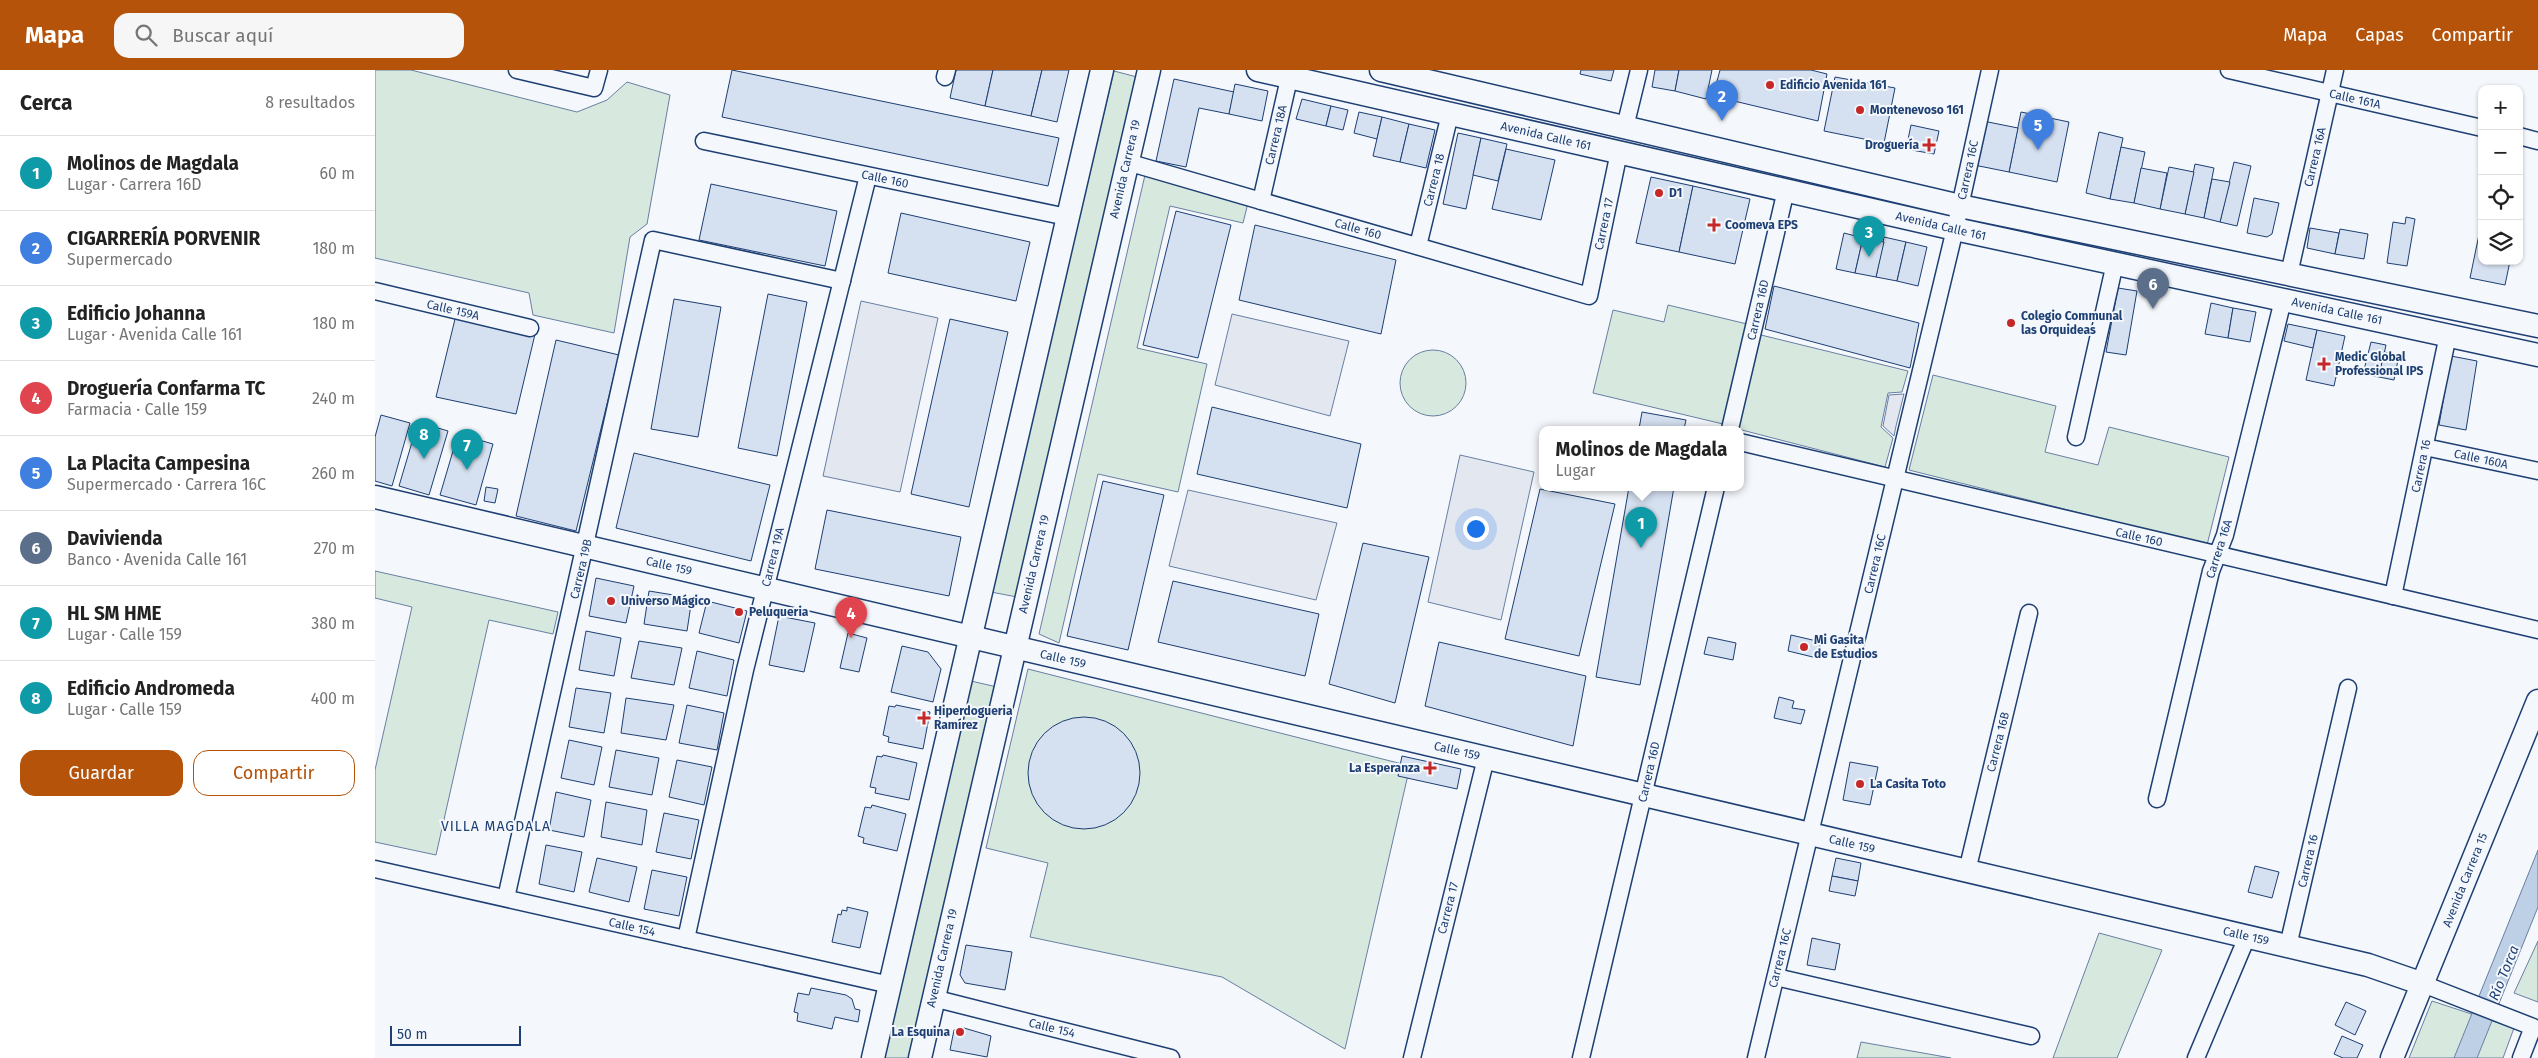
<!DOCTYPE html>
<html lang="es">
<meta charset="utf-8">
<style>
:root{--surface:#fff;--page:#f6f6f6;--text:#222;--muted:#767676;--line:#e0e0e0;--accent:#b45309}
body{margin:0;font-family:"Fira Sans",sans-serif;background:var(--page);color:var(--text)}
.controls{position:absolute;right:15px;top:15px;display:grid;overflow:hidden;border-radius:10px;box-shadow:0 1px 4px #0004}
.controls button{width:45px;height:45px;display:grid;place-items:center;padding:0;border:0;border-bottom:1px solid var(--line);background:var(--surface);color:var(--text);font:25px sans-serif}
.scale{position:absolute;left:15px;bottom:12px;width:131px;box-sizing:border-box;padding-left:5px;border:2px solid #1d3f73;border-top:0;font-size:14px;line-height:18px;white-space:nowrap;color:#1d3f73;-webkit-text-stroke:4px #f4f7fb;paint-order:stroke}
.you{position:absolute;left:1100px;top:458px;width:18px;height:18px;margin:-12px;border:4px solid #fff;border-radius:50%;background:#1a73e8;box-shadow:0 0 0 8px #1a73e833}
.badge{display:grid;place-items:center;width:32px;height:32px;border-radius:50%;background:var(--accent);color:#fff;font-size:16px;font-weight:700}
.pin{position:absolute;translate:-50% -41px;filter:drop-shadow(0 1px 2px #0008)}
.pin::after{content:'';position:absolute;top:26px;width:18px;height:15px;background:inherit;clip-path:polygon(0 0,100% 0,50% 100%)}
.popup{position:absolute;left:1164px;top:356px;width:205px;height:65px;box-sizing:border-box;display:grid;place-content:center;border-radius:10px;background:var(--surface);filter:drop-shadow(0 1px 4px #0005);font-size:16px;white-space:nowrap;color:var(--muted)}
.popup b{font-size:19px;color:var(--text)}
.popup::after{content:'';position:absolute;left:50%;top:100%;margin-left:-10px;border:10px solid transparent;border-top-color:var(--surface)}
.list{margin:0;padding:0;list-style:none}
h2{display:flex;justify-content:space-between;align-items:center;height:65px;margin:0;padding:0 20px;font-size:21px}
h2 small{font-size:16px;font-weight:400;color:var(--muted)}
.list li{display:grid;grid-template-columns:32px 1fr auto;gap:15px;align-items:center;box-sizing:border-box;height:75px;padding:0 20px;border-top:1px solid var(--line)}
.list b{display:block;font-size:19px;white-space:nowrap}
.list p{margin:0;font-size:16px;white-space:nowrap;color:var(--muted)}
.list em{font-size:16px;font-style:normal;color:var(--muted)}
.actions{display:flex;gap:10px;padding:15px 20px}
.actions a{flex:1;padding:11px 0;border:1px solid var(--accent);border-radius:15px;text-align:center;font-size:18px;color:var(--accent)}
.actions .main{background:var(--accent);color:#fff}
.icon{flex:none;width:28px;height:28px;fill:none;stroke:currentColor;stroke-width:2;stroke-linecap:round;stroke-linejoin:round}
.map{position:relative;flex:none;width:2163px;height:988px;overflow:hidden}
header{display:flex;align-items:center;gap:30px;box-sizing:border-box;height:70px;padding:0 25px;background:var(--accent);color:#fff}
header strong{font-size:24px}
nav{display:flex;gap:28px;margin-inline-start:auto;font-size:18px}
.search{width:350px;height:45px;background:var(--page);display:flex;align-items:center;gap:12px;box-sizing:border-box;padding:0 18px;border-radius:15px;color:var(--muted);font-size:19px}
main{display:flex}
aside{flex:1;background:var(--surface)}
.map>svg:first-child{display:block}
</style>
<header>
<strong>Mapa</strong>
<div class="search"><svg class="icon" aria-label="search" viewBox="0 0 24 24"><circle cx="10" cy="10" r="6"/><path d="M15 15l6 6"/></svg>Buscar aquí</div>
<nav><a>Mapa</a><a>Capas</a><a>Compartir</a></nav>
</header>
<main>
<aside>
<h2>Cerca<small>8 resultados</small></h2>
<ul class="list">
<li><span class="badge" style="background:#0f9aa8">1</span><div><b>Molinos de Magdala</b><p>Lugar · Carrera 16D</p></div><em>60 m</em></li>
<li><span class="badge" style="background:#3f7fe0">2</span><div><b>CIGARRERÍA PORVENIR</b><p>Supermercado</p></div><em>180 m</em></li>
<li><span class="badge" style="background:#0f9aa8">3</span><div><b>Edificio Johanna</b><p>Lugar · Avenida Calle 161</p></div><em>180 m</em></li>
<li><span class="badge" style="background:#e0444e">4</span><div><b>Droguería Confarma TC</b><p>Farmacia · Calle 159</p></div><em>240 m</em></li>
<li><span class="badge" style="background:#3f7fe0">5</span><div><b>La Placita Campesina</b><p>Supermercado · Carrera 16C</p></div><em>260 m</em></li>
<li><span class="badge" style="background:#5c6f8a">6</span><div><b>Davivienda</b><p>Banco · Avenida Calle 161</p></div><em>270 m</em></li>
<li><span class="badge" style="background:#0f9aa8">7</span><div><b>HL SM HME</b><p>Lugar · Calle 159</p></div><em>380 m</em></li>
<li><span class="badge" style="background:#0f9aa8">8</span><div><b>Edificio Andromeda</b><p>Lugar · Calle 159</p></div><em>400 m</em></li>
</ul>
<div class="actions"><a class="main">Guardar</a><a>Compartir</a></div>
</aside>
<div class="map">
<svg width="2163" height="988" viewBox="0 0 2163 988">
<rect width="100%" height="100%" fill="#f4f7fb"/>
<g fill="#d7e8df" stroke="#687fa3">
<polygon points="0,0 36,0 202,42 232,30 252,12 295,25 272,154 255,167 239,263 158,245 154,223 0,188"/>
<polygon points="739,1 762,7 642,527 616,522"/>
<polygon points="770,105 873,133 868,153 795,136 762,278 832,294 803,422 723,404 684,573 664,564"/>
<polygon points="1293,235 1372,254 1348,354 1218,323 1238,240 1289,252"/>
<polygon points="1386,265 1533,301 1527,322 1513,323 1506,357 1518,368 1510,397 1363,359"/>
<circle cx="1058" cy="313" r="33"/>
<polygon points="1558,305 1681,336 1670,382 1723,395 1734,357 1854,387 1832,475 1534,400"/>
<polygon points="0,501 183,542 178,564 114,550 61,785 0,772 0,700 37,537 0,528"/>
<polygon points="653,599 1035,696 970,979 847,907 655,867 673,793 611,778"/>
<polygon points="596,611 622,617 535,988 509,988"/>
<polygon points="1724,863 1787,880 1742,988 1678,988"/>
<polygon points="2163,871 2163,932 2139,923"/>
<polygon points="2057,931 2139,958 2128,988 2034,988"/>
<polygon points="1486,972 1576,988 1482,988"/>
</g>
<g fill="#e3e8f0" stroke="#687fa3">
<polygon points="486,231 563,248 525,422 448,406"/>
<polygon points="857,244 974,271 955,346 840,315"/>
<polygon points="1529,324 1521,356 1519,366 1508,356 1514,325"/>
<polygon points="1085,385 1159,402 1126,550 1053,532"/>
<polygon points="813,420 962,453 941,530 794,496"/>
</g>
<polygon fill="#bed0e5" stroke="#687fa3" points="2163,780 2163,837 2102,988 2079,988"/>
<g fill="#d5e0f0" stroke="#1d3f73">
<polygon points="357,0 684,68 673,116 347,47"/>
<polygon points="581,0 618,0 610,36 575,28"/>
<polygon points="618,0 667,0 656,46 610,36"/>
<polygon points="667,0 694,0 682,52 656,46"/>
<polygon points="1206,0 1239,0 1236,11 1205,4"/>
<polygon points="1280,0 1304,0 1300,21 1277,17"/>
<polygon points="1304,0 1337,0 1331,29 1300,21"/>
<polygon points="1345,0 1436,0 1452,4 1443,51 1338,26"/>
<polygon points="1460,7 1520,18 1509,73 1449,61"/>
<polygon points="799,9 859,22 854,44 824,38 811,97 781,91"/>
<polygon points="860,14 893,21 887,51 854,44"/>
<polygon points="927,29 956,36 951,56 921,49"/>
<polygon points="956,36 973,40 968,60 951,56"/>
<polygon points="984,42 1007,47 1002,69 979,63"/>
<polygon points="1646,42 1694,52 1682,112 1634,102"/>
<polygon points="1007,47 1034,54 1025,92 998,86"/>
<polygon points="1608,51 1643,58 1634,102 1599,95"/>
<polygon points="1034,54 1060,60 1051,98 1025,92"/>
<polygon points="1536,55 1564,61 1559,84 1531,79"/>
<polygon points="1724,62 1748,68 1735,129 1711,123"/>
<polygon points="1083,63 1106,68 1091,139 1068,134"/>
<polygon points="1106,68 1132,74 1123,111 1098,105"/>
<polygon points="1746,77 1770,82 1759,133 1735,129"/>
<polygon points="1131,79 1180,90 1166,150 1117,139"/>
<polygon points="1859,92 1876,96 1862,156 1845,152"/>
<polygon points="1820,94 1839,98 1829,148 1810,144"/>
<polygon points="1794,97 1819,102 1810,144 1785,139"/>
<polygon points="1766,98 1792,103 1785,139 1759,133"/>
<polygon points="1276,107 1318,116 1304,182 1261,173"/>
<polygon points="1837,109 1855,112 1845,152 1829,148"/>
<polygon points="336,114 462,141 450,196 324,170"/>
<polygon points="1318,116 1375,129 1360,194 1304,182"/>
<polygon points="1879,128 1904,133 1897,164 1892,167 1872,163"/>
<polygon points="801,141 856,155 823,288 768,275"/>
<polygon points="526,143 655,172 641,231 513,203"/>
<polygon points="2031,147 2040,149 2032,196 2012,193 2018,152 2030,154"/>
<polygon points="880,155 1021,190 1006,264 864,230"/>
<polygon points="2106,155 2107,191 2135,191 2130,215 2095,208"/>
<polygon points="1935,158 1964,163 1960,184 1932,178"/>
<polygon points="1965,159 1993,164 1989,189 1960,184"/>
<polygon points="1469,163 1488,168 1480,203 1461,199"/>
<polygon points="1509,167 1531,172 1522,211 1501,207"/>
<polygon points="1488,168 1509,172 1501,207 1480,203"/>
<polygon points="1531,172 1552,177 1543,216 1522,211"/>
<polygon points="1399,216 1544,253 1535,298 1390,259"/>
<polygon points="1743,218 1762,221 1751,285 1731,282"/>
<polygon points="393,224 432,232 402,386 363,378"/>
<polygon points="299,229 346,237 323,367 276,359"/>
<polygon points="1836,233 1858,238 1853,268 1830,264"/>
<polygon points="1858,238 1881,242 1875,272 1853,268"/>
<polygon points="81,245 161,260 141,344 61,327"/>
<polygon points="575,249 633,262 594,437 536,424"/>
<polygon points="1913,254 1942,260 1938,278 1909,271"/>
<polygon points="1942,260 1970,266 1959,316 1931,310"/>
<polygon points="181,270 244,285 201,461 141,446"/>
<polygon points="1996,272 2011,275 2004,307 1988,304"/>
<polygon points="2009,282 2024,285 2019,310 2004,307"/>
<polygon points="2076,286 2102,291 2091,360 2064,355"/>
<polygon points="837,337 986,374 972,438 822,404"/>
<polygon points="1267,342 1311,350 1309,359 1264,359"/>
<polygon points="6,345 35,353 17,416 0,411 0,367"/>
<polygon points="43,352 73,361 54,425 24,416"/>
<polygon points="83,364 118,374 101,435 65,425"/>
<polygon points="259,383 395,415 376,491 241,458"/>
<polygon points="728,411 789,425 753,580 692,566"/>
<polygon points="111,417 123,419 120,433 109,431"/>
<polygon points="1254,417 1299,417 1265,615 1221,607"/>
<polygon points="1165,419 1240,434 1204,586 1130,569"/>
<polygon points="452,440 586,467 574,526 440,499"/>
<polygon points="988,473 1054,487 1020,633 954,614"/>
<polygon points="221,508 259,516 251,553 214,546"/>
<polygon points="798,511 944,544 930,606 783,572"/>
<polygon points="274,521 317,528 312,561 269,554"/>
<polygon points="332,531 372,541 364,573 324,563"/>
<polygon points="404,546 440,553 429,602 394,595"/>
<polygon points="211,561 246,568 239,606 204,600"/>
<polygon points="473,563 492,568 484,602 465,598"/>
<polygon points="1416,565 1446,572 1442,588 1413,581"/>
<polygon points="1333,567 1361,573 1358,590 1329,584"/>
<polygon points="264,571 307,578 299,615 256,608"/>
<polygon points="1064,572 1211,606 1198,676 1050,636"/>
<polygon points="527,576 553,582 566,599 558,632 516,622"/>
<polygon points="322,581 359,590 352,626 314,618"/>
<polygon points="201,618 236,623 229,663 194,657"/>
<polygon points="1404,627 1419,631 1417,638 1430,640 1426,654 1399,648"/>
<polygon points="251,628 299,635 291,670 246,663"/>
<polygon points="312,635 349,643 342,680 304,673"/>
<polygon points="521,635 555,642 548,679 513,672 514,667 508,665 514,636 520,637"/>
<circle cx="709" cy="703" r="56"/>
<polygon points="194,670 227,677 219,715 186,708"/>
<polygon points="241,680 284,688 277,725 234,717"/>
<polygon points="508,685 542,693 534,730 500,723 501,718 495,717 502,686 507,687"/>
<polygon points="1027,686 1086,699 1082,719 1023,706"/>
<polygon points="302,690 337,697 329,735 294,727"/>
<polygon points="1475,692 1503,697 1495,735 1468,730"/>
<polygon points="181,722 216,730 209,767 174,760"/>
<polygon points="231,732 272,740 267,775 226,767"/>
<polygon points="497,735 531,744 522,781 488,773 489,768 483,766 490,737 496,738"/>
<polygon points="289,743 324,750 316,789 281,782"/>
<polygon points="171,775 207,782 199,822 164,814"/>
<polygon points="222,788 262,797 254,832 214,822"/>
<polygon points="1461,788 1486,793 1483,811 1457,806"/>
<polygon points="1880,796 1904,802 1897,828 1873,822"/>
<polygon points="277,800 312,807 304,846 269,839"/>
<polygon points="1457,806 1483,811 1480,826 1454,821"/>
<polygon points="472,837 493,842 485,878 457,872 463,844 466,845 467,840 472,841"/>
<polygon points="1437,868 1465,874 1460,900 1432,895"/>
<polygon points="591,875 637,882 630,920 590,913 585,905"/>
<polygon points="436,918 471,925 477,929 480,939 485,940 483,952 460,947 457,959 422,951 423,943 419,942 423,923 434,925"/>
<polygon points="1971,932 1991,941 1980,965 1960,955"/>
<polygon points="589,958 616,966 612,987 575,980 579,960"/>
<polygon points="1967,966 1988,975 1982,988 1968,988 1959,984"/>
</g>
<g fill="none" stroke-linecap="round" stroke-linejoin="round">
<defs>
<g id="street">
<polyline points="142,0 219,18 224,0"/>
<polyline points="1854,0 2107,58"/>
<polyline points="570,7 572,0"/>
<polyline points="1250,57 1264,0"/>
<polyline points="2144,66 2163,71"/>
<polyline points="329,71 692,147"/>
<polyline points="752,92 1214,226 1244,82"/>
<polyline points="886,131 916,0"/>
<polyline points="1043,176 1075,44"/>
<polyline points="1914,204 1960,0"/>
<polyline points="0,221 155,258"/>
<polyline points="1355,359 1411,120"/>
<polyline points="1701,367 1740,193"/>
<polyline points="1365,372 2163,560"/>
<polyline points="2050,377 2163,401"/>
<polyline points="2018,526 2073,265"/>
<polyline points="1782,729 1836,501 1850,465 1908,230"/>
<polyline points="0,799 515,915"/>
<polyline points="1592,801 1654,543"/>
<polyline points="131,828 278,170 467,211"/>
<polyline points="311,869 370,600 493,106"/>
<polyline points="1913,876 1973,618"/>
<polyline points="1401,907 1656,966"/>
<polyline points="2048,914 2158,957 2146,988"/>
<polyline points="558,928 796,988"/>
<polyline points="1037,988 1111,688"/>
<polyline points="1206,988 1341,417"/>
<polyline points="1381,988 1580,159 1615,0"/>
<polyline points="1821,988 1872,867"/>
</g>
<g id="secondary">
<polyline points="883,0 1580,159 2163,285"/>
<polyline points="1006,0 1585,136 2163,256"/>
<polyline points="0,427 1993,895 2048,914"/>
<polyline points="498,988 727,0"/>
<polyline points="545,988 774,0"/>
<polyline points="2017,988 2163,631"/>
</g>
</defs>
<use href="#street" stroke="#1d3f73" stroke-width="19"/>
<use href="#secondary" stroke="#1d3f73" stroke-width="25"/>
<use href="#street" stroke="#f4f7fb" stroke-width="16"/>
<use href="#secondary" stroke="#f4f7fb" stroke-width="22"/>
</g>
<g fill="#c62828" stroke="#f4f7fb" stroke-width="2">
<circle cx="1395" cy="15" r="5"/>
<circle cx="1485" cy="40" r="5"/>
<path d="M1551.5 67.5h5v5h5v5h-5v5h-5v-5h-5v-5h5z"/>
<circle cx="1284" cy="123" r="5"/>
<path d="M1336.5 147.5h5v5h5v5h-5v5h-5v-5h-5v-5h5z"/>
<circle cx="1636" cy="253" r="5"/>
<path d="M1946.5 286.5h5v5h5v5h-5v5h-5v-5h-5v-5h5z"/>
<circle cx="236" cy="531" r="5"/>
<circle cx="364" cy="542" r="5"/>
<circle cx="1429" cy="577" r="5"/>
<path d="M546.5 640.5h5v5h5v5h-5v5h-5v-5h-5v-5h5z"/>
<path d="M1052.5 690.5h5v5h5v5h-5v5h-5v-5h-5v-5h5z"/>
<circle cx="1485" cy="714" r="5"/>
<circle cx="585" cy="962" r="5"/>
</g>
<g text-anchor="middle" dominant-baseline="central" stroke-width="4" stroke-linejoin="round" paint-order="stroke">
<g font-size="12" font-weight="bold" fill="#1d3f73" stroke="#f4f7fb" text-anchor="start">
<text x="1405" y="15">Edificio Avenida 161</text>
<text x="1495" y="40">Montenevoso 161</text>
<text x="1544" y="75" text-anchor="end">Droguería</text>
<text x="1294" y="123">D1</text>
<text x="1350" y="155">Coomeva EPS</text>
<text x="1646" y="246">Colegio Communal<tspan x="1646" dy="14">las Orquideas</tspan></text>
<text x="1960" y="287">Medic Global<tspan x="1960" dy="14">Professional IPS</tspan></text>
<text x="246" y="531">Universo Mágico</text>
<text x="374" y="542">Peluqueria</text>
<text x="1439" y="570">Mi Gasita<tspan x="1439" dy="14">de Estudios</tspan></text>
<text x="559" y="641">Hiperdogueria<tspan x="559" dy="14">Ramírez</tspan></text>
<text x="1045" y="698" text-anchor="end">La Esperanza</text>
<text x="1495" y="714">La Casita Toto</text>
<text x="575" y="962" text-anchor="end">La Esquina</text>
</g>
<g font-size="12" fill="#1d3f73" stroke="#f4f7fb">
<text transform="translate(1980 29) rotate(13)">Calle 161A</text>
<text transform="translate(901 65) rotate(-77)">Carrera 18A</text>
<text transform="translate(1171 66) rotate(13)">Avenida Calle 161</text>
<text transform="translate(1940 87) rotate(-77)">Carrera 16A</text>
<text transform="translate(750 99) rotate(-77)">Avenida Carrera 19</text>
<text transform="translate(1593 100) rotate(-78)">Carrera 16C</text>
<text transform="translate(510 109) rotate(12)">Calle 160</text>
<text transform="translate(1059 110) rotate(-76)">Carrera 18</text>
<text transform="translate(1229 154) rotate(-78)">Carrera 17</text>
<text transform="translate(1566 156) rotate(13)">Avenida Calle 161</text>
<text transform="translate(983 159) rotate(16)">Calle 160</text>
<text transform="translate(78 240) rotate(13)">Calle 159A</text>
<text transform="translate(1383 240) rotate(-77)">Carrera 16D</text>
<text transform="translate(1962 241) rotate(12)">Avenida Calle 161</text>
<text transform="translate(2106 389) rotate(12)">Calle 160A</text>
<text transform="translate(2046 396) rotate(-78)">Carrera 16</text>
<text transform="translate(1764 467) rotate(13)">Calle 160</text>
<text transform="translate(1844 479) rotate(-72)">Carrera 16A</text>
<text transform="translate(398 487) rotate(-76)">Carrera 19A</text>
<text transform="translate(659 494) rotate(-77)">Avenida Carrera 19</text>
<text transform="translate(1500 494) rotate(-77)">Carrera 16C</text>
<text transform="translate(294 496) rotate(13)">Calle 159</text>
<text transform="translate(206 499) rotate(-77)">Carrera 19B</text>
<text transform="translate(688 589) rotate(13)">Calle 159</text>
<text transform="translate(1623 672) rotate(-76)">Carrera 16B</text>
<text transform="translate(1082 681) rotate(13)">Calle 159</text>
<text transform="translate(1274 702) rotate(-77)">Carrera 16D</text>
<text transform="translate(1477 774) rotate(13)">Calle 159</text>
<text transform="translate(1933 791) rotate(-77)">Carrera 16</text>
<text transform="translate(2090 810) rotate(-68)">Avenida Carrera 15</text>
<text transform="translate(1073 838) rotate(-76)">Carrera 17</text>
<text transform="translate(257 857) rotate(13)">Calle 154</text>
<text transform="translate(1871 866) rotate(13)">Calle 159</text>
<text transform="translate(567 888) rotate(-77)">Avenida Carrera 19</text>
<text transform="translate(1405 888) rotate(-76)">Carrera 16C</text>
<text transform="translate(677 958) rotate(14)">Calle 154</text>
</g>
<g font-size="14" letter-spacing="1" fill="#1d3f73" stroke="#f4f7fb">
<text x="121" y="756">VILLA MAGDALA</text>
</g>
<g font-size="14" font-style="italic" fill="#1d3f73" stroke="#f4f7fb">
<text transform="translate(2129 903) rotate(-68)">Río Torca</text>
</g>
</g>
</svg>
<div class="controls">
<button>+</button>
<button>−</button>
<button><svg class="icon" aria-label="locate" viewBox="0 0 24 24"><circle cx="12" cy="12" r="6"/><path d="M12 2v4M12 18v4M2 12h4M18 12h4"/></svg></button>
<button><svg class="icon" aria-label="layers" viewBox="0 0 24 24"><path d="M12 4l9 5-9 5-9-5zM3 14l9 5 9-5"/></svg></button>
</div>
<div class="scale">50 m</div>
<div class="you"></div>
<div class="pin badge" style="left:1266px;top:478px;background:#0f9aa8">1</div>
<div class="popup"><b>Molinos de Magdala</b>Lugar</div>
<div class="pin badge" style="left:1347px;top:51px;background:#3f7fe0">2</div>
<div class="pin badge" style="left:1494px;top:187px;background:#0f9aa8">3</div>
<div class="pin badge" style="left:476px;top:568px;background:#e0444e">4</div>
<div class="pin badge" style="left:1663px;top:80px;background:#3f7fe0">5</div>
<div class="pin badge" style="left:1778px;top:239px;background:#5c6f8a">6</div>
<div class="pin badge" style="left:92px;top:400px;background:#0f9aa8">7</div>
<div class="pin badge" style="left:49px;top:389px;background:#0f9aa8">8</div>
</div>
</main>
